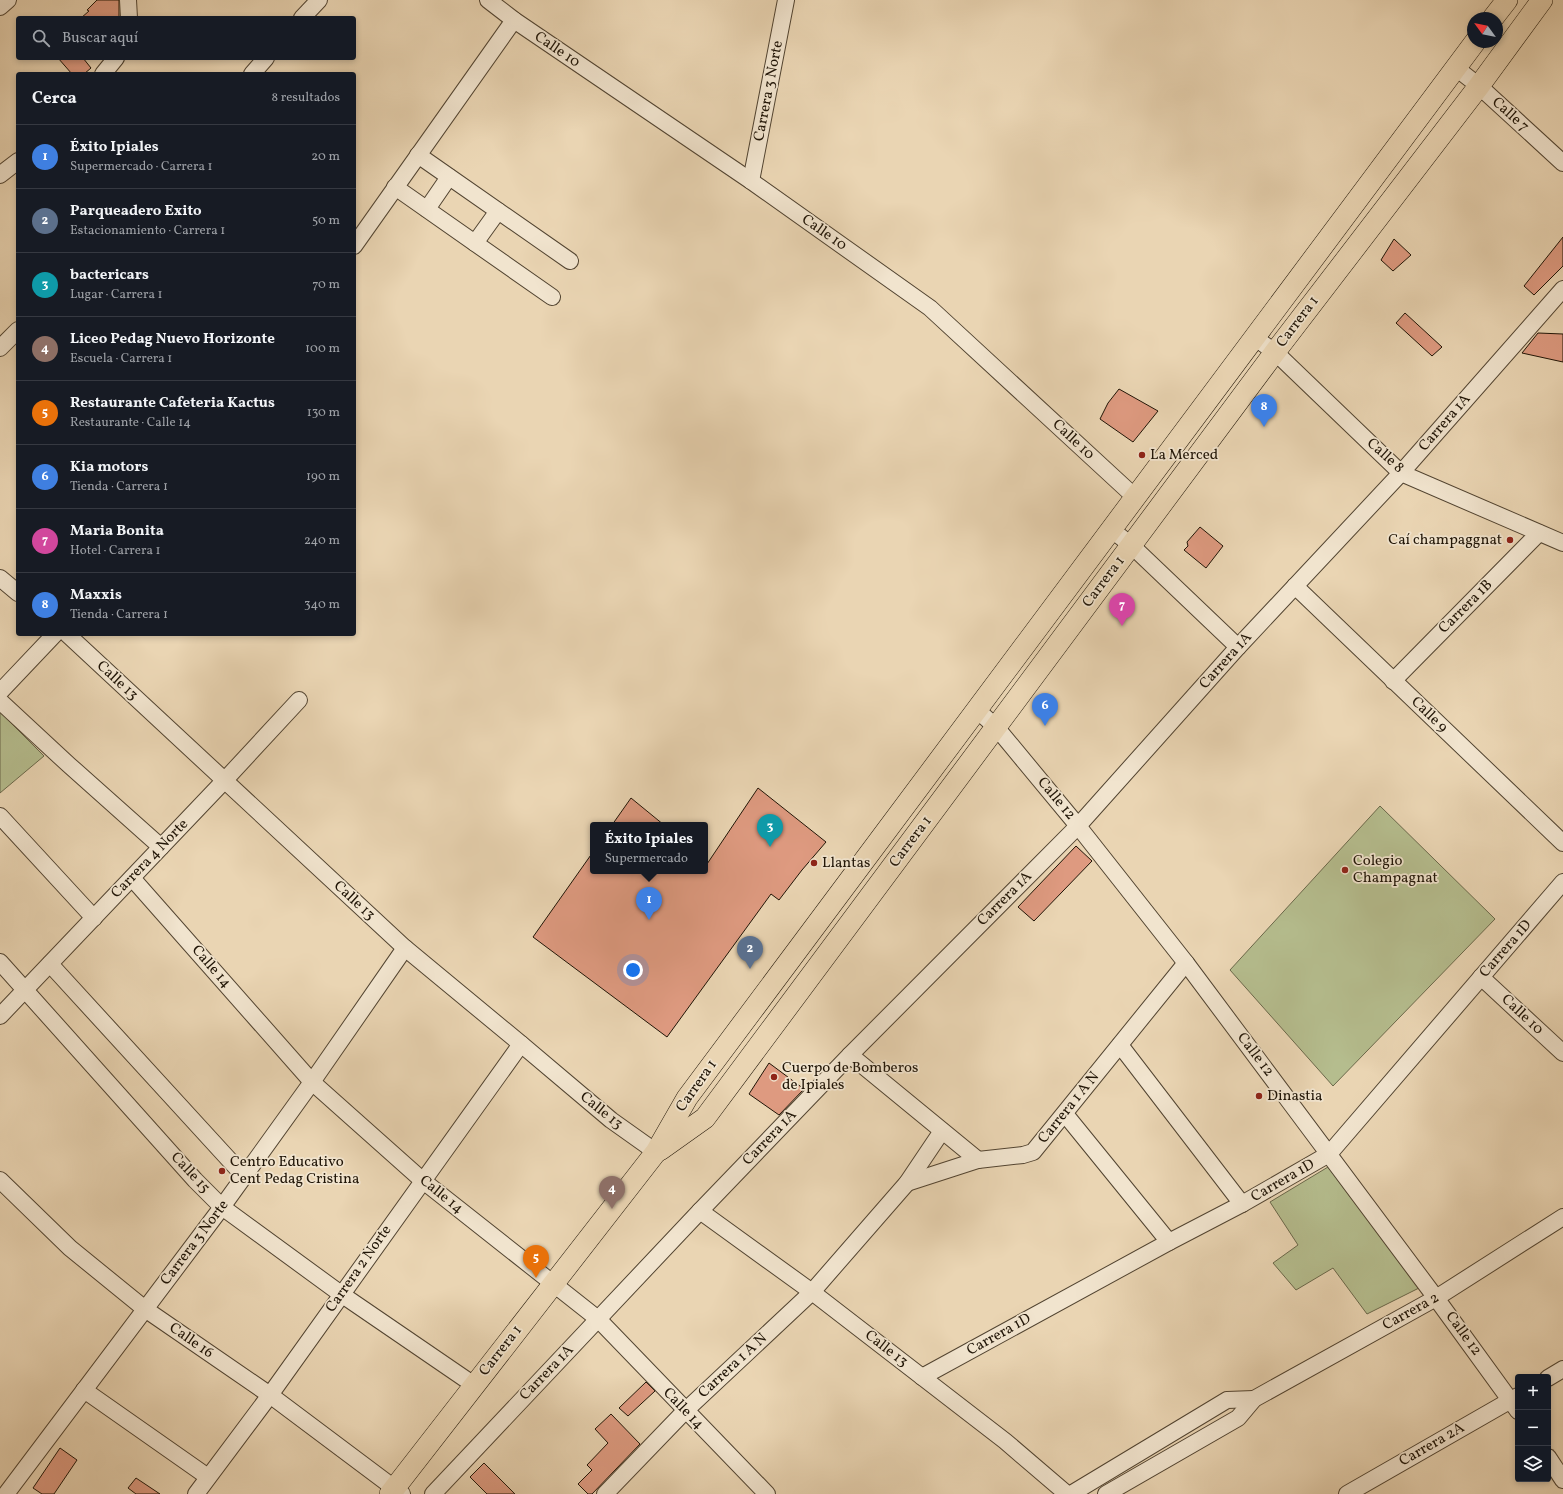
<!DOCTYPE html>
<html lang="es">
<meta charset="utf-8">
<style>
:root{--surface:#171b24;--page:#20242c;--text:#f1f3f6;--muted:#9ea1a6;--line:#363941;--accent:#c59692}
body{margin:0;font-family:Vollkorn,serif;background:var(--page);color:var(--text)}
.controls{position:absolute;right:12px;bottom:12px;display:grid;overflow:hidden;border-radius:4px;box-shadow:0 2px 6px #0003}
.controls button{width:36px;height:36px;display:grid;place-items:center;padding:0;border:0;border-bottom:1px solid var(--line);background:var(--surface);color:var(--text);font:20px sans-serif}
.compass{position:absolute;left:1467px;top:12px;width:36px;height:36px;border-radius:50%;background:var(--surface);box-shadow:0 2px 6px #0003;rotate:303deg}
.you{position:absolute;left:633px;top:970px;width:14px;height:14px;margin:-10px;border:3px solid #fff;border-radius:50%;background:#1a73e8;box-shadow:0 0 0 6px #1a73e833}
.badge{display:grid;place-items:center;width:26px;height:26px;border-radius:50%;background:var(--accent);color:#fff;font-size:13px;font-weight:700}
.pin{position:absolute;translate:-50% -33px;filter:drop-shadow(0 1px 2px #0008)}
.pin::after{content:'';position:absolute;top:21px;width:14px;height:12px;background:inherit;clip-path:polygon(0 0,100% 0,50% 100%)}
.popup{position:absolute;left:590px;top:822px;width:118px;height:52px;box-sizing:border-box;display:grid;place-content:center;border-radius:4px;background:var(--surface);filter:drop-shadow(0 1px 3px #0005);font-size:13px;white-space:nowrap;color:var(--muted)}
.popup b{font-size:15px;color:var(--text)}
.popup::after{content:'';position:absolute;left:50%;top:100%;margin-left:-8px;border:8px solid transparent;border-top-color:var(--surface)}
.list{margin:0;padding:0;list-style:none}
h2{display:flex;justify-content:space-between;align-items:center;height:52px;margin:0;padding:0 16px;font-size:17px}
h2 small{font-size:13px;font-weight:400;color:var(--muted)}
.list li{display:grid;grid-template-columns:26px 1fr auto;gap:12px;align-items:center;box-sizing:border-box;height:64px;padding:0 16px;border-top:1px solid var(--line)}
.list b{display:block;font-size:15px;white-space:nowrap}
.list p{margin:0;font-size:13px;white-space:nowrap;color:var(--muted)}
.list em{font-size:13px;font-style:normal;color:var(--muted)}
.icon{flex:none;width:22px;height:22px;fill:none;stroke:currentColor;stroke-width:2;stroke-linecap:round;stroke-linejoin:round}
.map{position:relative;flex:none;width:1563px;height:1494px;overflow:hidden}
.search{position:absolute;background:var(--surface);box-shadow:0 2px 6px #0003;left:16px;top:16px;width:340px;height:44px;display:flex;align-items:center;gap:10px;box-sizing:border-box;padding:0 14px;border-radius:4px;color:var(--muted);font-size:15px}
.panel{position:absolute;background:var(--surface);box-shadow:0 2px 6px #0003;left:16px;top:72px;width:340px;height:564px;border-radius:4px}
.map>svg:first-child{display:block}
</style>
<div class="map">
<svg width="1563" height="1494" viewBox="0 0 1563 1494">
<rect width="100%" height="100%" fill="#ead5b3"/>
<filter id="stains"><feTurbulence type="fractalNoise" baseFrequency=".005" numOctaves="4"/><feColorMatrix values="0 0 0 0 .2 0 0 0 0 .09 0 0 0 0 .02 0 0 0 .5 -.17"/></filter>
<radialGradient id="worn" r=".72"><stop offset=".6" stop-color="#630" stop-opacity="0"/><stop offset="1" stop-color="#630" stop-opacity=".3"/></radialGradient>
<g fill="#b5bd8e" stroke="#6a684a">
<polygon points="0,712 44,756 0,793"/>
<polygon points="1380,806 1495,919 1333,1086 1230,970"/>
<polygon points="1328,1167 1419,1288 1367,1314 1333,1268 1296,1290 1273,1263 1298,1245 1270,1202"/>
</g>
<g fill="#de9a80" stroke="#1f1406">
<polygon points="97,0 119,0 119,18 81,18 89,11 87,10"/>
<polygon points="58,58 83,58 91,68 84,74 72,74"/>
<polygon points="1563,237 1563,266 1534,295 1524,286"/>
<polygon points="1394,239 1411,255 1393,271 1381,260"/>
<polygon points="1405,313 1442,347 1432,356 1396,323"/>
<polygon points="1538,333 1563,334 1563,362 1522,353"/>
<polygon points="1119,389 1158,411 1133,442 1100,419 1108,403"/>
<polygon points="1200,527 1223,546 1206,568 1184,550 1188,546 1187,542"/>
<polygon points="758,788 826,842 802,870 779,900 771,894 667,1037 533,937 593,852 593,871 705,871 705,867"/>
<polygon points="631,798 664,825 612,825"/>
<polygon points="1076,846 1092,861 1034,921 1018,907"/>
<polygon points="769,1063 804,1089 779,1115 749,1094"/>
<polygon points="646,1382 655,1391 628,1416 619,1408"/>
<polygon points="611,1414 640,1444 592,1494 588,1494 578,1484 592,1470 587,1465 608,1443 595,1429"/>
<polygon points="60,1448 77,1460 54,1494 42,1494 33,1488"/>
<polygon points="484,1463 515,1494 487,1494 470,1477"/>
<polygon points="136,1478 160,1494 136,1494 128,1488"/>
</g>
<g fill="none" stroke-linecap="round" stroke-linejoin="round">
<defs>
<g id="minor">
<polyline points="128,0 129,18"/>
<polyline points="488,0 514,20 751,181 930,308 1136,498"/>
<polyline points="0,7 8,0"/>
<polyline points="302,18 319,0"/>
<polyline points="1456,68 1479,86 1563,163"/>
<polyline points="103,74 116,58"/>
<polyline points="252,74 266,58"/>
<polyline points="418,155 570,261"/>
<polyline points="0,175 18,161"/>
<polyline points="751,181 786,0"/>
<polyline points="395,187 552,297"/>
<polyline points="427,209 449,177"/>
<polyline points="475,243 498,211"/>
<polyline points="354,246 514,20"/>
<polyline points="1255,338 1275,352 1401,473 1563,543"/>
<polyline points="0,348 18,330"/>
<polyline points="1112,530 1131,545 1238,647"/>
<polyline points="0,578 18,593"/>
<polyline points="1295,586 1563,843"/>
<polyline points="67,634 405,948 521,1044 611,1120 656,1152"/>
<polyline points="1393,681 1539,533"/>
<polyline points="0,692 55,634"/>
<polyline points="0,701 69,765 161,847"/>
<polyline points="977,710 996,727 1078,826 1186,963 1436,1298 1518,1411"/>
<polyline points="0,816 94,918"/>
<polyline points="132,878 312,1082 422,1180 598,1319 767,1494"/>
<polyline points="0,962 195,1180 222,1207 341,1294 474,1385"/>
<polyline points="50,964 244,1176"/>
<polyline points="1481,977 1563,1053"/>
<polyline points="0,1016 224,781 299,700"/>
<polyline points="1120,1045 1242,1204"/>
<polyline points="850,1055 978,1160"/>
<polyline points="1065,1114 1169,1242"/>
<polyline points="0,1180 70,1248 145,1309 270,1395 402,1494"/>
<polyline points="907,1183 978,1160 1023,1155 1033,1152 1186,963"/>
<polyline points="700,1211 812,1292 1005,1441 1067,1494"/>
<polyline points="922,1377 1169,1242 1242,1204 1329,1154 1563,882"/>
<polyline points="1548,1378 1563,1369"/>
<polyline points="84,1390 208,1477"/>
<polyline points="1548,1457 1563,1480"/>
<polyline points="6,1494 222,1207 312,1082 405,948"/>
<polyline points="196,1494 270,1395 521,1044"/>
<polyline points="433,1494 700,1211 850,1055 1078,826 1238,647 1401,473 1563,289"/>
<polyline points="605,1494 685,1411 812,1292 907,1183 942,1131"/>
<polyline points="1071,1494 1227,1400 1254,1399"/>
<polyline points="1106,1494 1238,1418 1254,1399 1436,1298 1563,1217"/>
<polyline points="1347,1494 1518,1396"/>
</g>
<g id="major">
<polyline points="1493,18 1507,0"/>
<polyline points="660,1150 705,1118 1275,352 1479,86 1542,0"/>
<polyline points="390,1494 656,1152 687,1098 1475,42"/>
</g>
</defs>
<use href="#minor" stroke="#524431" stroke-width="18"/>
<use href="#major" stroke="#1f1406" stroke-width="22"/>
<use href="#minor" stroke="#f1e4ce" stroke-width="16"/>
<use href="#major" stroke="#ead5b3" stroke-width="21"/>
</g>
<g fill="#8f2418" stroke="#f1e4ce" stroke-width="1.5">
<circle cx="1142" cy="455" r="4"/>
<circle cx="1510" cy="540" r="4"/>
<circle cx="814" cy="863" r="4"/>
<circle cx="1345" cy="870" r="4"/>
<circle cx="774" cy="1077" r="4"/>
<circle cx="1259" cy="1096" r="4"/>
<circle cx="222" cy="1171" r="4"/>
</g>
<g text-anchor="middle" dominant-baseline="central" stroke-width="3.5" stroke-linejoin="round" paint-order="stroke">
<g font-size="15" fill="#1f1406" stroke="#f1e4ce">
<text transform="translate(557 50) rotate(34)">Calle 10</text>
<text transform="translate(769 91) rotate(-79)">Carrera 3 Norte</text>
<text transform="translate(1510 115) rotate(42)">Calle 7</text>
<text transform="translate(824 233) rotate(35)">Calle 10</text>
<text transform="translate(1298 322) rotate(-53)">Carrera 1</text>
<text transform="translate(1445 423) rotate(-49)">Carrera 1A</text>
<text transform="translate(1073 440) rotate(43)">Calle 10</text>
<text transform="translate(1385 456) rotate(42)">Calle 8</text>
<text transform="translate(1104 582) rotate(-53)">Carrera 1</text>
<text transform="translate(1466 607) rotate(-45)">Carrera 1B</text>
<text transform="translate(1226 661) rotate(-48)">Carrera 1A</text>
<text transform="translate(117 681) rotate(43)">Calle 13</text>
<text transform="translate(1429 715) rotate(44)">Calle 9</text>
<text transform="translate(1056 799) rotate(50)">Calle 12</text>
<text transform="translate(911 842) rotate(-53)">Carrera 1</text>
<text transform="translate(150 859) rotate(-46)">Carrera 4 Norte</text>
<text transform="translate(1005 899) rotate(-45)">Carrera 1A</text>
<text transform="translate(354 901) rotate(43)">Calle 13</text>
<text transform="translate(1506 949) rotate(-49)">Carrera 1D</text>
<text transform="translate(211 967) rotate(49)">Calle 14</text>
<text transform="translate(1522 1015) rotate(43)">Calle 10</text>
<text transform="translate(1255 1055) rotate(53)">Calle 12</text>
<text transform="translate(697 1086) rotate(-55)">Carrera 1</text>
<text transform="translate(1069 1108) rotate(-51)">Carrera 1 A N</text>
<text transform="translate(601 1111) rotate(39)">Calle 13</text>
<text transform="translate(770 1138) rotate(-46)">Carrera 1A</text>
<text transform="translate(190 1173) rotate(47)">Calle 15</text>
<text transform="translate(1283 1181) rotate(-30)">Carrera 1D</text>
<text transform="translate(441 1195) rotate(39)">Calle 14</text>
<text transform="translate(195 1243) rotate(-53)">Carrera 3 Norte</text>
<text transform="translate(359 1269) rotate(-55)">Carrera 2 Norte</text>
<text transform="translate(1411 1312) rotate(-29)">Carrera 2</text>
<text transform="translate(1463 1334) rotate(54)">Calle 12</text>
<text transform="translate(999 1335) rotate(-29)">Carrera 1D</text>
<text transform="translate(191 1341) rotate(35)">Calle 16</text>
<text transform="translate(886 1349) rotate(38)">Calle 13</text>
<text transform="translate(501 1351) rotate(-52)">Carrera 1</text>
<text transform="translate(733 1366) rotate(-43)">Carrera 1 A N</text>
<text transform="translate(547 1373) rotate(-46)">Carrera 1A</text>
<text transform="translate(683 1409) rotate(46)">Calle 14</text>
<text transform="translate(1432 1445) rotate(-30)">Carrera 2A</text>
</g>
<g font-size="15" fill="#1f1406" stroke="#f1e4ce" text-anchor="start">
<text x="1150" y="455">La Merced</text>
<text x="1502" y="540" text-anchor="end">Caí champaggnat</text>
<text x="1353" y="861">Colegio<tspan x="1353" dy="17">Champagnat</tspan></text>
<text x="822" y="863">Llantas</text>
<text x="782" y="1068">Cuerpo de Bomberos<tspan x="782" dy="17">de Ipiales</tspan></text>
<text x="1267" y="1096">Dinastia</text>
<text x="230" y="1162">Centro Educativo<tspan x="230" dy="17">Cent Pedag Cristina</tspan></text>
</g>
</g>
<rect width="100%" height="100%" filter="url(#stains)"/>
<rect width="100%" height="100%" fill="url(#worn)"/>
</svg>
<div class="controls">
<button>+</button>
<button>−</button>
<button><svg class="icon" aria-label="layers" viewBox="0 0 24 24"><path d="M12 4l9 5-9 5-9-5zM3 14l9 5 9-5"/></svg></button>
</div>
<svg class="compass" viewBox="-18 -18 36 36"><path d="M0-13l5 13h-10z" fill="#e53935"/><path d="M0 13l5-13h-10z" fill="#9ea1a6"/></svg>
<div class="you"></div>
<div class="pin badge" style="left:649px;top:920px;background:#3f7fe0">1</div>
<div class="popup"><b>Éxito Ipiales</b>Supermercado</div>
<div class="pin badge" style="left:750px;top:969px;background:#5c6f8a">2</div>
<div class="pin badge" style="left:770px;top:847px;background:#0f9aa8">3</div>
<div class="pin badge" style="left:612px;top:1209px;background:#8d6e63">4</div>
<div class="pin badge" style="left:536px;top:1278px;background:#e8710a">5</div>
<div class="pin badge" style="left:1045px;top:726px;background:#3f7fe0">6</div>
<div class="pin badge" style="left:1122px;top:626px;background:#d1479c">7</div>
<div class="pin badge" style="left:1264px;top:427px;background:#3f7fe0">8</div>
<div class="search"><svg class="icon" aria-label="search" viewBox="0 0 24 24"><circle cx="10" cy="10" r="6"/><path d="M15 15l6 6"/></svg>Buscar aquí</div>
<section class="panel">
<h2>Cerca<small>8 resultados</small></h2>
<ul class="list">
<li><span class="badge" style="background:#3f7fe0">1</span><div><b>Éxito Ipiales</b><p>Supermercado · Carrera 1</p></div><em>20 m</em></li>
<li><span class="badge" style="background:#5c6f8a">2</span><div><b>Parqueadero Exito</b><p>Estacionamiento · Carrera 1</p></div><em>50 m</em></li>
<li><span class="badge" style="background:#0f9aa8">3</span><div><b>bactericars</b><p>Lugar · Carrera 1</p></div><em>70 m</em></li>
<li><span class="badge" style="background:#8d6e63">4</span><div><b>Liceo Pedag Nuevo Horizonte</b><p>Escuela · Carrera 1</p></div><em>100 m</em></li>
<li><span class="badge" style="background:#e8710a">5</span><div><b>Restaurante Cafeteria Kactus</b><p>Restaurante · Calle 14</p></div><em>130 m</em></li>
<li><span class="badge" style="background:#3f7fe0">6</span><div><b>Kia motors</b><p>Tienda · Carrera 1</p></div><em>190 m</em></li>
<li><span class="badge" style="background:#d1479c">7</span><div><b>Maria Bonita</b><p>Hotel · Carrera 1</p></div><em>240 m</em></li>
<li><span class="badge" style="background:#3f7fe0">8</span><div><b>Maxxis</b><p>Tienda · Carrera 1</p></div><em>340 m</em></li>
</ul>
</section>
</div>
